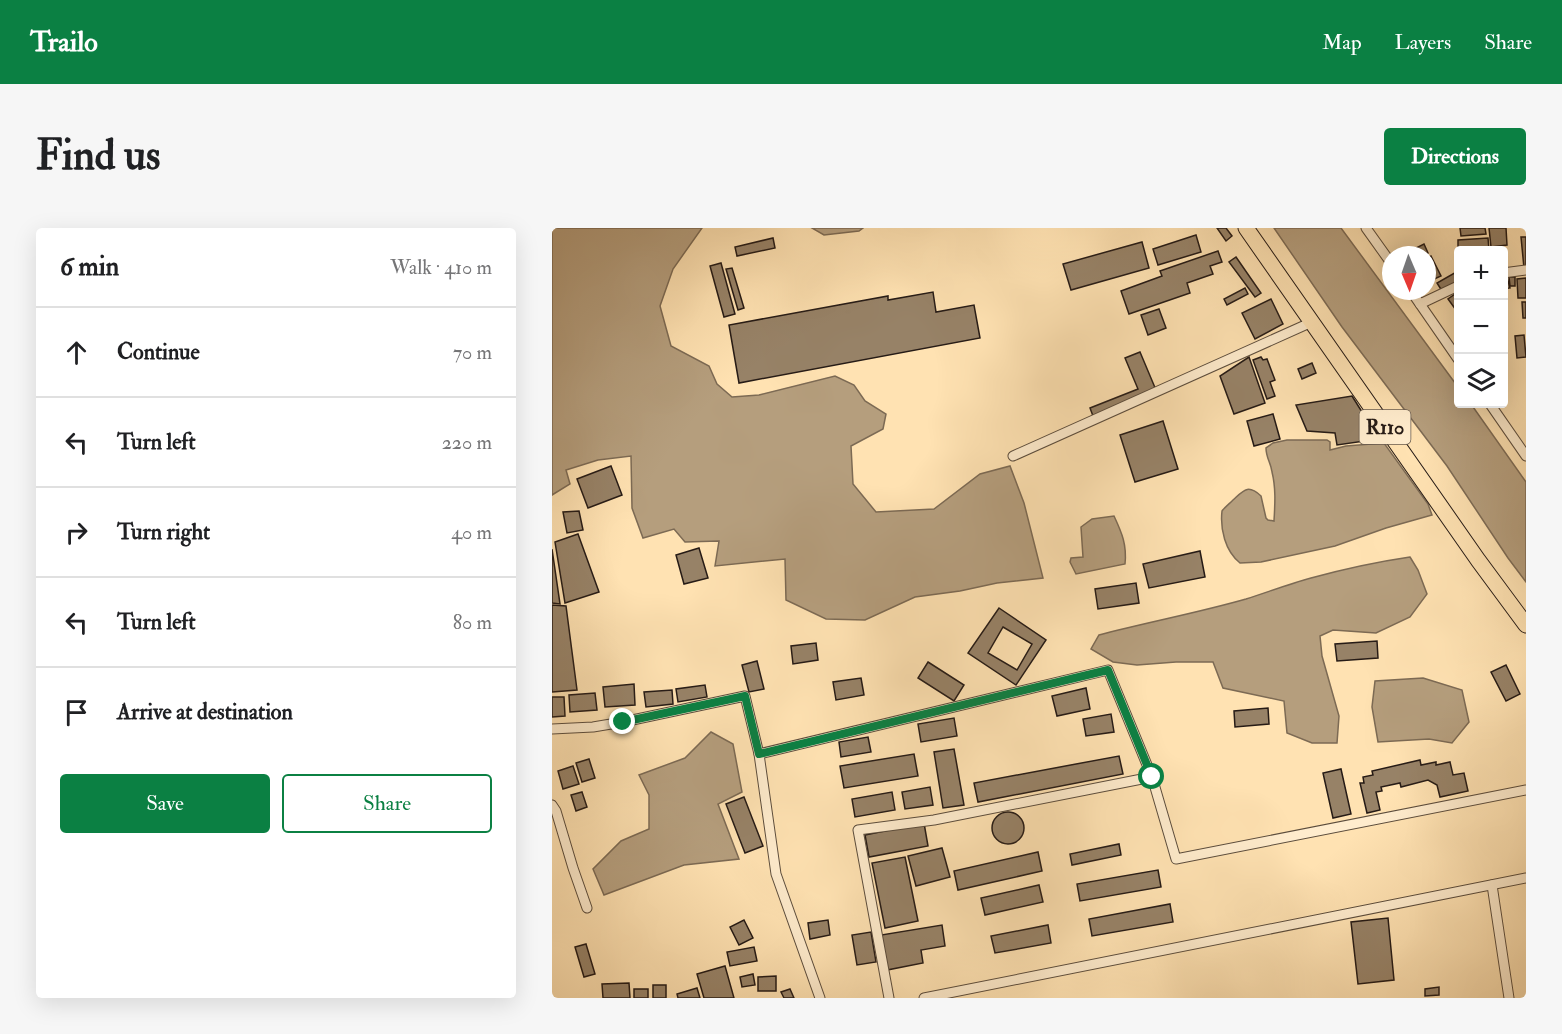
<!DOCTYPE html>
<meta charset="utf-8">
<style>
:root{--surface:#fff;--page:#f6f6f6;--text:#202124;--muted:#757577;--line:#e0e0e0;--accent:#0b8043}
body{margin:0;font-family:"IM FELL Double Pica",serif;background:var(--page);color:var(--text)}
.controls{position:absolute;right:18px;top:18px;display:grid;overflow:hidden;border-radius:6px;box-shadow:0 6px 24px #0002}
.controls button{width:54px;height:54px;display:grid;place-items:center;padding:0;border:0;border-bottom:2px solid var(--line);background:var(--surface);color:var(--text);font:30px sans-serif}
.compass{position:absolute;left:830px;top:18px;width:54px;height:54px;border-radius:50%;background:var(--surface);box-shadow:0 6px 24px #0002;rotate:178deg}
.stop{position:absolute;width:18px;height:18px;margin:-14px;border:4px solid #0b8043;border-radius:50%;background:#fff}
.stop.end{background:#0b8043;border-color:#fff;box-shadow:0 2px 6px #0008}
.list{margin:0;padding:0;list-style:none}
h2{display:flex;justify-content:space-between;align-items:center;height:78px;margin:0;padding:0 24px;font-size:26px}
h2 small{font-size:20px;font-weight:400;color:var(--muted)}
.list li{display:grid;grid-template-columns:39px 1fr auto;gap:18px;align-items:center;box-sizing:border-box;height:90px;padding:0 24px;border-top:2px solid var(--line)}
.list b{display:block;font-size:22px;white-space:nowrap}
.list em{font-size:20px;font-style:normal;color:var(--muted)}
.actions{display:flex;gap:12px;padding:18px 24px}
.actions a{flex:1;padding:14px 0;border:2px solid var(--accent);border-radius:6px;text-align:center;font-size:21px;color:var(--accent)}
.actions .main{background:var(--accent);color:#fff}
.icon{flex:none;width:33px;height:33px;fill:none;stroke:currentColor;stroke-width:2;stroke-linecap:round;stroke-linejoin:round}
.map{position:relative;flex:none;width:974px;height:770px;overflow:hidden;border-radius:6px}
header{display:flex;align-items:center;gap:36px;box-sizing:border-box;height:84px;padding:0 30px;background:var(--accent);color:#fff}
header strong{font-size:28px}
nav{display:flex;gap:33px;margin-inline-start:auto;font-size:21px}
.intro{display:flex;align-items:center;justify-content:space-between;box-sizing:border-box;height:144px;padding:0 36px}
h1{margin:0;font-size:42px}
.button{padding:15px 27px;border-radius:6px;background:var(--accent);color:#fff;font-size:21px;font-weight:700}
main{display:flex;gap:36px;padding:0 36px}
aside{flex:1;background:var(--surface);border-radius:6px;box-shadow:0 6px 24px #0002}
.map>svg:first-child{display:block}
</style>
<header>
<strong>Trailo</strong>
<nav><a>Map</a><a>Layers</a><a>Share</a></nav>
</header>
<div class="intro"><h1>Find us</h1><a class="button">Directions</a></div>
<main>
<aside>
<h2>6 min<small>Walk · 410 m</small></h2>
<ul class="list">
<li><svg class="icon" aria-label="ahead" viewBox="0 0 24 24"><path d="M12 20V5M6 11l6-6 6 6"/></svg><div><b>Continue</b></div><em>70 m</em></li>
<li><svg class="icon" aria-label="left" viewBox="0 0 24 24"><path d="M17 20v-9H6M10 6l-5 5 5 5"/></svg><div><b>Turn left</b></div><em>220 m</em></li>
<li><svg class="icon" aria-label="right" viewBox="0 0 24 24"><path d="M7 20v-9h11M14 6l5 5-5 5"/></svg><div><b>Turn right</b></div><em>40 m</em></li>
<li><svg class="icon" aria-label="left" viewBox="0 0 24 24"><path d="M17 20v-9H6M10 6l-5 5 5 5"/></svg><div><b>Turn left</b></div><em>80 m</em></li>
<li><svg class="icon" aria-label="arrive" viewBox="0 0 24 24"><path d="M6 21V4h12l-3 4 3 4H6"/></svg><div><b>Arrive at destination</b></div></li>
</ul>
<div class="actions"><a class="main">Save</a><a>Share</a></div>
</aside>
<div class="map">
<svg width="974" height="770" viewBox="0 0 974 770">
<rect width="100%" height="100%" fill="#ffe2b2"/>
<filter id="stains"><feTurbulence type="fractalNoise" baseFrequency=".00333" numOctaves="4"/><feColorMatrix values="0 0 0 0 .2 0 0 0 0 .09 0 0 0 0 .02 0 0 0 .5 -.17"/></filter>
<radialGradient id="worn" r=".72"><stop offset=".6" stop-color="#630" stop-opacity="0"/><stop offset="1" stop-color="#630" stop-opacity=".3"/></radialGradient>
<g fill="#b59e7d" stroke="#7c6a54" stroke-width="1.5">
<polygon points="0,0 150,0 121,41 108,78 119,118 157,138 165,156 180,169 207,167 283,148 302,157 313,173 334,186 331,201 299,218 301,256 324,284 382,281 428,246 458,238 472,275 491,350 445,355 408,363 363,369 313,392 274,391 234,372 233,331 163,338 167,313 133,314 122,301 91,310 80,280 79,228 46,232 14,242 18,256 0,267"/>
<polygon points="260,0 311,0 307,3 272,7"/>
<polygon points="722,0 789,0 906,159 906,176 919,176 974,254 974,354 956,330 895,238 790,99"/>
<path d="M735 212H775L778 214V222L794 218 832 215 876 276 880 287 834 300 783 318 709 334 688 335C673 323 668 301 670 283 673 279 677 276 681 272 692 262 696 256 709 268L714 290 716 292 722 293C723 276 724 260 720 244 719 235 714 230 714 220L721 215Z"/>
<path d="M562 288C570 305 575 317 573 336L524 346 518 334 519 330 531 329 529 299 540 291Z"/>
<path d="M858 329 866 342 875 366 858 389 824 405 781 402 768 408 770 428 787 488 785 515H760L735 505 732 473 671 460 661 434H624L585 437 561 434 539 421 547 407C596 394 645 385 694 371 716 364 737 356 759 350 792 341 824 334 858 329Z"/>
<polygon points="871,450 910,462 917,494 900,515 877,511 826,514 820,479 823,453"/>
<polygon points="159,504 181,516 190,564 166,576 187,631 132,637 52,667 41,641 69,613 97,601 97,567 87,547 133,530"/>
</g>
<g fill="#978267" stroke="#261b16" stroke-width="1.5" fill-rule="evenodd">
<polygon points="665,0 674,0 680,8 674,13"/>
<polygon points="908,0 933,0 934,6 909,8"/>
<polygon points="937,0 954,0 955,17 939,19"/>
<polygon points="644,7 649,24 606,37 601,21"/>
<polygon points="969,9 974,9 974,39 972,40"/>
<polygon points="221,10 223,20 185,28 183,19"/>
<polygon points="936,10 937,22 906,23 906,12"/>
<polygon points="590,14 597,40 519,62 511,36"/>
<polygon points="872,16 876,25 873,27 865,27 862,21"/>
<polygon points="666,23 670,34 658,38 661,46 635,55 638,65 577,86 569,63 610,48 608,43"/>
<polygon points="879,28 889,48 878,53 875,47 875,30"/>
<polygon points="684,29 709,65 703,69 677,34"/>
<polygon points="169,35 183,86 172,89 158,38"/>
<polygon points="180,40 192,80 186,82 174,41"/>
<polygon points="906,43 906,54 890,63 885,55"/>
<polygon points="955,49 958,60 951,61 951,50"/>
<polygon points="957,49 963,49 963,58 958,58"/>
<polygon points="974,50 974,70 966,70 965,51"/>
<polygon points="693,60 696,66 675,77 672,71"/>
<polygon points="381,64 384,84 422,77 428,110 187,155 177,97 336,68 336,72"/>
<polygon points="906,64 906,80 904,82 896,71"/>
<polygon points="719,71 731,96 703,111 690,85"/>
<polygon points="970,74 974,74 974,90 971,90"/>
<polygon points="607,81 614,100 596,107 589,87"/>
<polygon points="972,107 974,129 965,130 963,108"/>
<polygon points="588,124 604,162 541,188 538,180 586,161 573,130"/>
<polygon points="697,129 713,175 682,186 668,148"/>
<polygon points="709,129 711,132 715,131 723,152 718,154 723,168 715,171 701,132"/>
<polygon points="760,135 764,145 750,151 746,141"/>
<polygon points="800,168 827,211 785,217 783,205 755,203 744,177"/>
<polygon points="721,186 728,211 702,218 695,193"/>
<polygon points="611,193 626,241 583,254 568,207"/>
<polygon points="59,238 70,267 36,280 25,251"/>
<polygon points="27,283 31,302 15,305 11,284"/>
<polygon points="26,306 47,364 13,375 3,314"/>
<polygon points="147,320 156,350 132,356 124,327"/>
<polygon points="0,321 8,376 0,375"/>
<polygon points="648,323 653,349 597,360 591,336"/>
<polygon points="584,355 587,375 546,381 543,361"/>
<polygon points="0,377 14,378 25,462 0,464"/>
<path d="M447 380 494 412 464 457 416 425ZM451 399 480 416 465 442 436 425Z"/>
<polygon points="825,413 826,430 785,433 783,416"/>
<polygon points="264,415 266,432 241,436 239,418"/>
<polygon points="205,433 212,461 197,464 190,437"/>
<polygon points="376,434 412,457 402,473 366,450"/>
<polygon points="954,437 968,466 954,473 939,444"/>
<polygon points="309,450 312,467 284,472 281,454"/>
<polygon points="82,456 83,477 53,479 51,459"/>
<polygon points="153,457 155,469 126,474 124,461"/>
<polygon points="534,460 538,481 505,488 500,468"/>
<polygon points="120,462 121,476 94,479 92,464"/>
<polygon points="43,465 45,482 18,484 17,467"/>
<polygon points="0,469 12,469 13,488 0,489"/>
<polygon points="716,480 717,496 683,499 682,483"/>
<polygon points="559,486 562,504 534,508 531,491"/>
<polygon points="402,490 405,508 369,514 366,496"/>
<polygon points="316,509 319,524 289,529 287,514"/>
<polygon points="402,521 412,577 391,580 382,524"/>
<polygon points="362,526 366,548 292,560 288,538"/>
<polygon points="567,528 571,546 426,574 422,555"/>
<polygon points="37,531 43,550 30,554 24,535"/>
<polygon points="868,532 869,537 884,534 884,537 898,534 901,547 912,545 916,563 888,569 885,557 876,552 849,559 848,555 829,559 830,563 824,564 828,582 815,585 808,555 812,555 811,549 821,547 820,543"/>
<polygon points="21,538 27,556 11,561 6,543"/>
<polygon points="789,541 799,586 781,590 771,545"/>
<polygon points="378,559 381,577 353,581 350,564"/>
<polygon points="30,564 35,579 24,583 19,567"/>
<polygon points="340,564 343,582 303,589 300,571"/>
<polygon points="192,569 211,618 193,625 174,576"/>
<circle cx="456" cy="600" r="16"/>
<polygon points="372,595 376,618 317,629 313,607"/>
<polygon points="567,616 569,627 520,637 518,626"/>
<polygon points="390,620 398,649 364,658 356,628"/>
<polygon points="486,624 490,643 406,662 402,643"/>
<polygon points="353,629 366,693 333,700 320,635"/>
<polygon points="606,642 609,659 528,673 525,656"/>
<polygon points="487,657 491,674 433,687 429,670"/>
<polygon points="618,676 621,694 540,708 537,691"/>
<polygon points="836,690 842,752 806,756 799,694"/>
<polygon points="192,692 201,710 187,717 178,699"/>
<polygon points="276,692 278,707 258,711 256,695"/>
<polygon points="390,697 393,718 369,722 371,735 335,742 329,707"/>
<polygon points="496,697 499,715 443,725 439,708"/>
<polygon points="319,704 324,734 305,737 300,707"/>
<polygon points="34,716 43,746 32,749 23,719"/>
<polygon points="202,719 205,733 178,738 175,724"/>
<polygon points="173,738 182,770 152,770 145,746"/>
<polygon points="201,746 203,757 190,759 188,749"/>
<polygon points="224,748 224,763 206,763 206,749"/>
<polygon points="77,755 78,770 51,770 50,756"/>
<rect x="101" y="757" width="13" height="13"/>
<polygon points="887,759 887,767 873,768 873,761"/>
<polygon points="145,760 148,770 126,770 125,766"/>
<rect x="82" y="761" width="14" height="9"/>
<polygon points="238,761 242,770 232,770 229,764"/>
</g>
<g fill="none" stroke-linecap="round" stroke-linejoin="round">
<defs>
<g id="street">
<polyline points="814,0 839,35"/>
<polyline points="951,45 974,42"/>
<polyline points="859,63 906,131"/>
<polyline points="868,76 906,58"/>
<polyline points="938,176 974,228"/>
<polyline points="461,228 760,94"/>
<polyline points="0,501 41,499 71,494 193,468 207,526 224,646 268,770"/>
<polyline points="207,526 556,442 600,549"/>
<polyline points="0,577 4,583 21,640 35,680"/>
<polyline points="940,657 957,770"/>
<polyline points="337,770 306,602 382,592 600,549 624,631 974,562"/>
<polyline points="372,770 974,650"/>
</g>
<polyline id="primary" points="694,0 926,332 974,397"/>
</defs>
<use href="#street" stroke="#5c4d3d" stroke-width="11"/>
<use href="#primary" stroke="#261b16" stroke-width="17"/>
<use href="#street" stroke="#ffeccd" stroke-width="9"/>
<use href="#primary" stroke="#ffe2b2" stroke-width="15"/>
</g>
<g fill="none" stroke-linecap="round" stroke-linejoin="round">
<polyline stroke="#0b8043" stroke-width="8" points="71,494 193,468 207,526 556,442 600,549"/>
</g>
<g text-anchor="middle" dominant-baseline="central" stroke-width="5" stroke-linejoin="round" paint-order="stroke">
<rect fill="#ffeccd" stroke="#675a4d" stroke-width="1.5" x="807.5" y="182" width="51" height="34" rx="4.5"/>
<g font-size="20" font-weight="bold" fill="#261b16">
<text x="833" y="199">R110</text>
</g>
</g>
<rect width="100%" height="100%" filter="url(#stains)"/>
<rect width="100%" height="100%" fill="url(#worn)"/>
</svg>
<div class="controls">
<button>+</button>
<button>−</button>
<button><svg class="icon" aria-label="layers" viewBox="0 0 24 24"><path d="M12 4l9 5-9 5-9-5zM3 14l9 5 9-5"/></svg></button>
</div>
<svg class="compass" viewBox="-18 -18 36 36"><path d="M0-13l5 13h-10z" fill="#e53935"/><path d="M0 13l5-13h-10z" fill="#757577"/></svg>
<div class="stop" style="left:600px;top:549px"></div>
<div class="stop end" style="left:71px;top:494px"></div>
</div>
</main>
